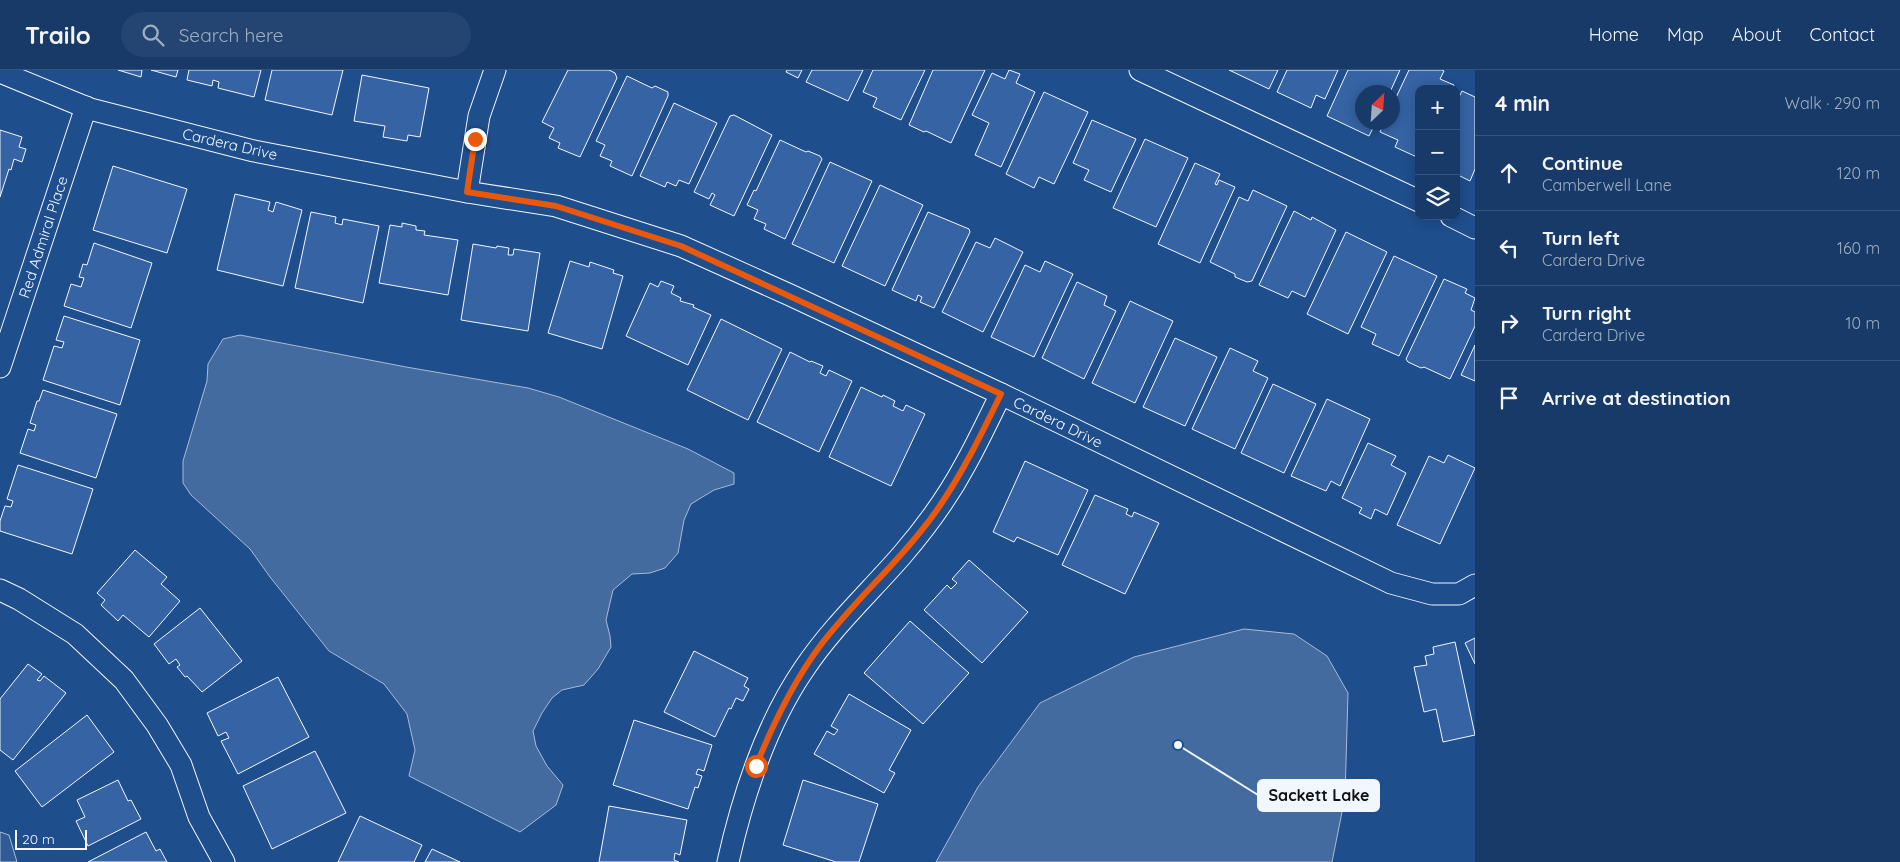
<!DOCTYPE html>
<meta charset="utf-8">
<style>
:root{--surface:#173a69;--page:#244571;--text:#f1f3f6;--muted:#9eadc0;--line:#36547d}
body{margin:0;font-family:Quicksand,sans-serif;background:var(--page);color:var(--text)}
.controls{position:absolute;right:15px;top:15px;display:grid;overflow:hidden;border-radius:10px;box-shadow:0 2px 12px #0003}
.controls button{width:45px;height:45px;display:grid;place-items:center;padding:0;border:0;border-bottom:1px solid var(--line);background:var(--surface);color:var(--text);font:25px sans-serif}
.compass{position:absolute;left:1355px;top:15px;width:45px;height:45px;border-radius:50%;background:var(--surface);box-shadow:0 2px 12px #0003;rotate:25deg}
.scale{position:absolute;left:15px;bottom:12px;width:72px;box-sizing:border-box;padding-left:5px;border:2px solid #f2f6ff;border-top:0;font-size:14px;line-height:18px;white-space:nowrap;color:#f2f6ff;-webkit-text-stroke:4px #1f4e8c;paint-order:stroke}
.stop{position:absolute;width:15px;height:15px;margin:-11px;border:4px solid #ea580c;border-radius:50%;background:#fff}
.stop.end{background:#ea580c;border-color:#fff;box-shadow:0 1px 5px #0008}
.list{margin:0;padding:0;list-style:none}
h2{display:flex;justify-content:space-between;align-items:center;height:65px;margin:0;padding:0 20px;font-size:21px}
h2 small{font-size:16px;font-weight:400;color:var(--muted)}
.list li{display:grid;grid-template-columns:32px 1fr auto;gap:15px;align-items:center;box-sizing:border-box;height:75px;padding:0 20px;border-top:1px solid var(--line)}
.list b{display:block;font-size:19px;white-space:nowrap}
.list p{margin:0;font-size:16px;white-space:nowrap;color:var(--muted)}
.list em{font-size:16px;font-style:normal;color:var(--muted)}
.icon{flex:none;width:28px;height:28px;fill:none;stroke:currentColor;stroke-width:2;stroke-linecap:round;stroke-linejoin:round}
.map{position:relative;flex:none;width:1475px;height:792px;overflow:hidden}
header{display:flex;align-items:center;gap:30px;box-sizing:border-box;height:70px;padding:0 25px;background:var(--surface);border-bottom:1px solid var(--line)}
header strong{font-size:24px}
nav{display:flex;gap:28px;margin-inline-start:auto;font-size:18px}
.search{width:350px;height:45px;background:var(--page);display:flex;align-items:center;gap:12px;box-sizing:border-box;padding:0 18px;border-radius:28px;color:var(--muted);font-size:19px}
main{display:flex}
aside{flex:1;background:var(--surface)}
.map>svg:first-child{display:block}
</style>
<header>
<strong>Trailo</strong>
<div class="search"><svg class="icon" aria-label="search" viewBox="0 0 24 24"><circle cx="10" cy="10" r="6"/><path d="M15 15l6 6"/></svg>Search here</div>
<nav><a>Home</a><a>Map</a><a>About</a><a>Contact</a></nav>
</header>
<main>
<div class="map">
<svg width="1475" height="792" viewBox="0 0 1475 792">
<rect width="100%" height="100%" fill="#1f4e8c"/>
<polygon fill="#305b95" stroke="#a8bbd7" points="0,762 9,765 17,792 0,792"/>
<g fill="#446ba0" stroke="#a8bbd7">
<polygon points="240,265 406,297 528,318 559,327 688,379 734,403 734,414 714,420 691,434 684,450 678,483 665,498 650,503 632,504 613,520 606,550 610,566 611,577 598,599 584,615 562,620 552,628 542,643 533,661 536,676 547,696 563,715 556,735 520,762 409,706 415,680 407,644 384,614 329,581 270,507 250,479 191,425 183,413 183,391 207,311 208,294 223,269"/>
<polygon points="1244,559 1294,564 1327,586 1348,623 1345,727 1332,792 936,792 978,717 1040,633 1134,587"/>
</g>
<g fill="#3563a3" stroke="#f2f6ff">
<polygon points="118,0 142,0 141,7"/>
<polygon points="151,0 178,0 176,7"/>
<polygon points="189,0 261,0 254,27 218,18 219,12 213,10 212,16 187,10"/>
<polygon points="272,0 343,0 332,45 265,30"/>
<polygon points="568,0 609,0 615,3 617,8 580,87 558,78 560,73 549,68 554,58 542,52"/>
<polygon points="787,0 802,0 798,8 786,2"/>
<polygon points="812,0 863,0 848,31 806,12"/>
<polygon points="873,0 925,0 901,50 873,37 877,28 863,22"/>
<polygon points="933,0 985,0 951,73 926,61 924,62 909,55"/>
<polygon points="1009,0 1020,4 1016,13 1035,22 1001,97 975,85 989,53 972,45 992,3 1005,9"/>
<polygon points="1229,0 1278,0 1269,19"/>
<polygon points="1287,0 1338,0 1325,29 1316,25 1311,38 1277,22"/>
<polygon points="1348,0 1400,0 1390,22 1362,22 1362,52 1376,52 1369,66 1327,46"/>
<polygon points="1409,0 1442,0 1444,1 1440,9 1454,15 1452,19 1419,19 1419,88 1395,77 1398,70 1380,62 1384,52 1392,52 1392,36"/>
<polygon points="362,5 429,18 420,67 408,65 407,71 383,67 385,56 354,51"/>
<polygon points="627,6 652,18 655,16 668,22 668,26 632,106 610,96 612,91 600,86 605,75 596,71"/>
<polygon points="1462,21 1475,27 1475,99 1470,111 1456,104 1456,33"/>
<polygon points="1044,22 1088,42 1054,114 1039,107 1034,118 1006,104"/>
<polygon points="674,33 717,53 689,114 679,110 676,116 667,112 665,117 640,106"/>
<polygon points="734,45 772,65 734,146 710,135 715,125 712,123 709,129 694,122 730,46"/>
<polygon points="1092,50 1136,69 1111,122 1084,110 1089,100 1073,93"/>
<polygon points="0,60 22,67 19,77 26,79 22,92 14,89 11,100 9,99 0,127"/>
<polygon points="1145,69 1188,88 1156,157 1113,138"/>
<polygon points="780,70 806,82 808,81 820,86 822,89 785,169 764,159 766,154 754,149 758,140 747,135 754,120 756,121"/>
<polygon points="830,92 872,111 834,193 792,174"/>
<polygon points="1195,93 1220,104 1215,114 1217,115 1219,110 1235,117 1200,193 1158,174"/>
<polygon points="113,96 187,119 167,183 93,160"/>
<polygon points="880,115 923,135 885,216 842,196"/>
<polygon points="1253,120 1287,136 1252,211 1247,212 1235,207 1235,204 1210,192 1239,127 1248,131"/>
<polygon points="235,124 270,132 268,140 273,142 276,132 302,140 283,216 217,200"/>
<polygon points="1294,141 1311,150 1312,147 1336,160 1305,227 1292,221 1288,228 1259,215"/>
<polygon points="311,142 336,147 335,153 342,155 343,149 379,156 363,233 295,218"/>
<polygon points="928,142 969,159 970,162 934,238 920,232 922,227 918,225 916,231 892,220"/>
<polygon points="402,153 416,156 416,160 425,161 424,165 458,170 448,225 379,213 390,155 402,157"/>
<polygon points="1346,162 1387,182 1348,264 1307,244"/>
<polygon points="995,168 1023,182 983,262 942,242 976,172 990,178"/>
<polygon points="94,173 152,193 131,258 64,236 71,214 81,217 84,208 79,207 83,194 87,195"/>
<polygon points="473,174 496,178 497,176 509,178 508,185 513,185 514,179 540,183 528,261 461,250"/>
<polygon points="1394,186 1437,206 1399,286 1372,274 1376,264 1361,257"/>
<polygon points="570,191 589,197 590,192 614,200 613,203 623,206 602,279 548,263"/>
<polygon points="1045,191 1073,204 1034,287 991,267 1025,195 1040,202"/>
<polygon points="1444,209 1467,219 1465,223 1475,228 1471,240 1475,242 1475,256 1450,309 1424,297 1421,298 1408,292 1406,289"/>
<polygon points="661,211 674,216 671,223 681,228 680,231 694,235 693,237 711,245 688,295 626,266 650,213 658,217"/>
<polygon points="1077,212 1107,226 1104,235 1116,241 1084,309 1042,288"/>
<polygon points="1130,231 1173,251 1135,333 1092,313"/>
<polygon points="64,246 140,270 120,335 43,310 54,276 62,278 64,272 56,270"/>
<polygon points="721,249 782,279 748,350 687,320"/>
<polygon points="1175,268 1217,287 1185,356 1143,337"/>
<polygon points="1475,275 1475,311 1461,305"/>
<polygon points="1230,278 1258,291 1253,301 1268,308 1235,379 1192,359"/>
<polygon points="790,282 810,292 811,291 823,296 820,303 826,306 829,300 852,311 819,382 757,352"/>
<polygon points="1273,314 1316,334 1284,403 1241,383"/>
<polygon points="861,317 882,327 883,325 895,331 893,336 903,341 906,335 925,344 891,416 829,387"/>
<polygon points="43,320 117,344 96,408 20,383 28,359 34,361 36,355 30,353 37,331 39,331"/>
<polygon points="1327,329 1370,349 1340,416 1331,411 1326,421 1291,406"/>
<polygon points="1368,373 1396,386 1391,395 1406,403 1387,445 1375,439 1371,449 1359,443 1362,438 1342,428"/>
<polygon points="1448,385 1475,398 1440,474 1397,455 1429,386 1444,393"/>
<polygon points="1025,391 1088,420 1058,485 1017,467 1014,472 993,462"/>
<polygon points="18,395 93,419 72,484 0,461 0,451 5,436 11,437 13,431 7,429"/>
<polygon points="1095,425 1128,439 1126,444 1132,447 1134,442 1159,453 1125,524 1062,495"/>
<polygon points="135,480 167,507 161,514 180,531 149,567 123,545 118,551 101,535 105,530 97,523"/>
<polygon points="969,490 1028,542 982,593 924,540 947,515 951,519 957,513 952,509"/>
<polygon points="200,538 242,591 202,622 187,606 185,607 177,597 180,595 176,589 169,594 154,574"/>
<polygon points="910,551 969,603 923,654 864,603"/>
<polygon points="1475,568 1475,594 1465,573"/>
<polygon points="1455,572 1475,665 1443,672 1436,639 1424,642 1414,597 1427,595 1425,586 1434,584 1433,577"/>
<polygon points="694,581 748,608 744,616 749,619 743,631 736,628 731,639 729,638 715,667 664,642"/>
<polygon points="28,594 42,604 37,610 40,611 44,606 66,623 13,690 0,680 0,629"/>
<polygon points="278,607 309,667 238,704 221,671 229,668 226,662 218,666 207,643"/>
<polygon points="849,624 911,660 889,700 895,703 884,723 814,684 827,661 834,665 838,660 831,656"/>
<polygon points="87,645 114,682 42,737 15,701"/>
<polygon points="634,650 712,675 704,701 698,699 696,704 702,706 698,718 695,717 688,739 613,715"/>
<polygon points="315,681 346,743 272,779 243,716"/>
<polygon points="118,710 128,731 131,730 141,749 88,776 76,751 85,747 77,730"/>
<polygon points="803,710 878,734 859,792 836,792 783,775"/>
<polygon points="609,736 687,750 680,785 675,783 674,790 679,792 599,792"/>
<polygon points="360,746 422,775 414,792 338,792"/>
<polygon points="146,762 156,781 160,779 167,792 88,792"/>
<polygon points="432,779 460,792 425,792"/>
</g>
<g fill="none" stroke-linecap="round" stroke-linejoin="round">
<defs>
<g id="street">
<polyline points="1140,0 1419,131"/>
<polyline points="0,2 90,39 254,81 467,122 556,136 681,176 790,225 1001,324 1391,513 1432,524 1459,524 1475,515"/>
<polyline points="467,122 479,46 495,0"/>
<polyline points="1451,146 1475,158"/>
<polyline points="0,297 86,37"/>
<polyline points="0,520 19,529 75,564 124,610 157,655 181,695 199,747 224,792"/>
<path d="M728 792C743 725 765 656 804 599 832 557 869 523 902 485 926 457 948 427 965 395 978 372 989 348 1001 324"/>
</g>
</defs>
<use href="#street" stroke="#f2f6ff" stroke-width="23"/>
<use href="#street" stroke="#1f4e8c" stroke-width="21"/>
</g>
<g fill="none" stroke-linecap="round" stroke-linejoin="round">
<path stroke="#ea580c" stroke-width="6" d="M475 69 467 122 556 136 681 176 1001 324C982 363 963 402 939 437 904 488 857 527 820 576 793 612 773 654 756 696"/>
</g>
<g text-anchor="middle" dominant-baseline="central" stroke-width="4" stroke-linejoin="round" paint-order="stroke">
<g font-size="15" fill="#f2f6ff" stroke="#1f4e8c">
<text transform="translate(230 74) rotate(13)">Cardera Drive</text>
<text transform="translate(43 167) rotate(-72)">Red Admiral Place</text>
<text transform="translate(1058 352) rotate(26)">Cardera Drive</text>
</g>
</g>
<path fill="none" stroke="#f2f6ff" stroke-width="2" d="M1178 675L1258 725"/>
<circle fill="#f2f6ff" stroke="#1f4e8c" stroke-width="2" cx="1178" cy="675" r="5"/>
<rect fill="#f2f6ff" stroke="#f2f6ff" stroke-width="2" x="1258" y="710" width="121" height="31" rx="5"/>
<g font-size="16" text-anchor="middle" font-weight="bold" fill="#111">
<text x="1319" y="731">Sackett Lake</text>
</g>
</svg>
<div class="controls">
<button>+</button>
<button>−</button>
<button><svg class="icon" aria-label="layers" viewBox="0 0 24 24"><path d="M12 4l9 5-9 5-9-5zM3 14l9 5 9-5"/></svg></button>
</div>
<svg class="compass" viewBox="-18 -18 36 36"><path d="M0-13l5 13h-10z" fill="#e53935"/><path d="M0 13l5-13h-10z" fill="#9eadc0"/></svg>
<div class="scale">20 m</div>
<div class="stop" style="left:756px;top:696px"></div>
<div class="stop end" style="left:475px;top:69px"></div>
</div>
<aside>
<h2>4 min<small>Walk · 290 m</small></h2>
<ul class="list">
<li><svg class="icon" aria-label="ahead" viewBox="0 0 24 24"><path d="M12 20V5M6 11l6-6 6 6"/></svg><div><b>Continue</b><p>Camberwell Lane</p></div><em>120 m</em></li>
<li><svg class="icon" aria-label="left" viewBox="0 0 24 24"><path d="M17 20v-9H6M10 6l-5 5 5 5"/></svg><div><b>Turn left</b><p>Cardera Drive</p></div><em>160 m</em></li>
<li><svg class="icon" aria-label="right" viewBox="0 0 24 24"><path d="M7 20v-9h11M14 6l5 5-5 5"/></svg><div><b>Turn right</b><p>Cardera Drive</p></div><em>10 m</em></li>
<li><svg class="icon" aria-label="arrive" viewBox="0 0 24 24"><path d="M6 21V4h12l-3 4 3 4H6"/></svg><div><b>Arrive at destination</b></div></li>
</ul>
</aside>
</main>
